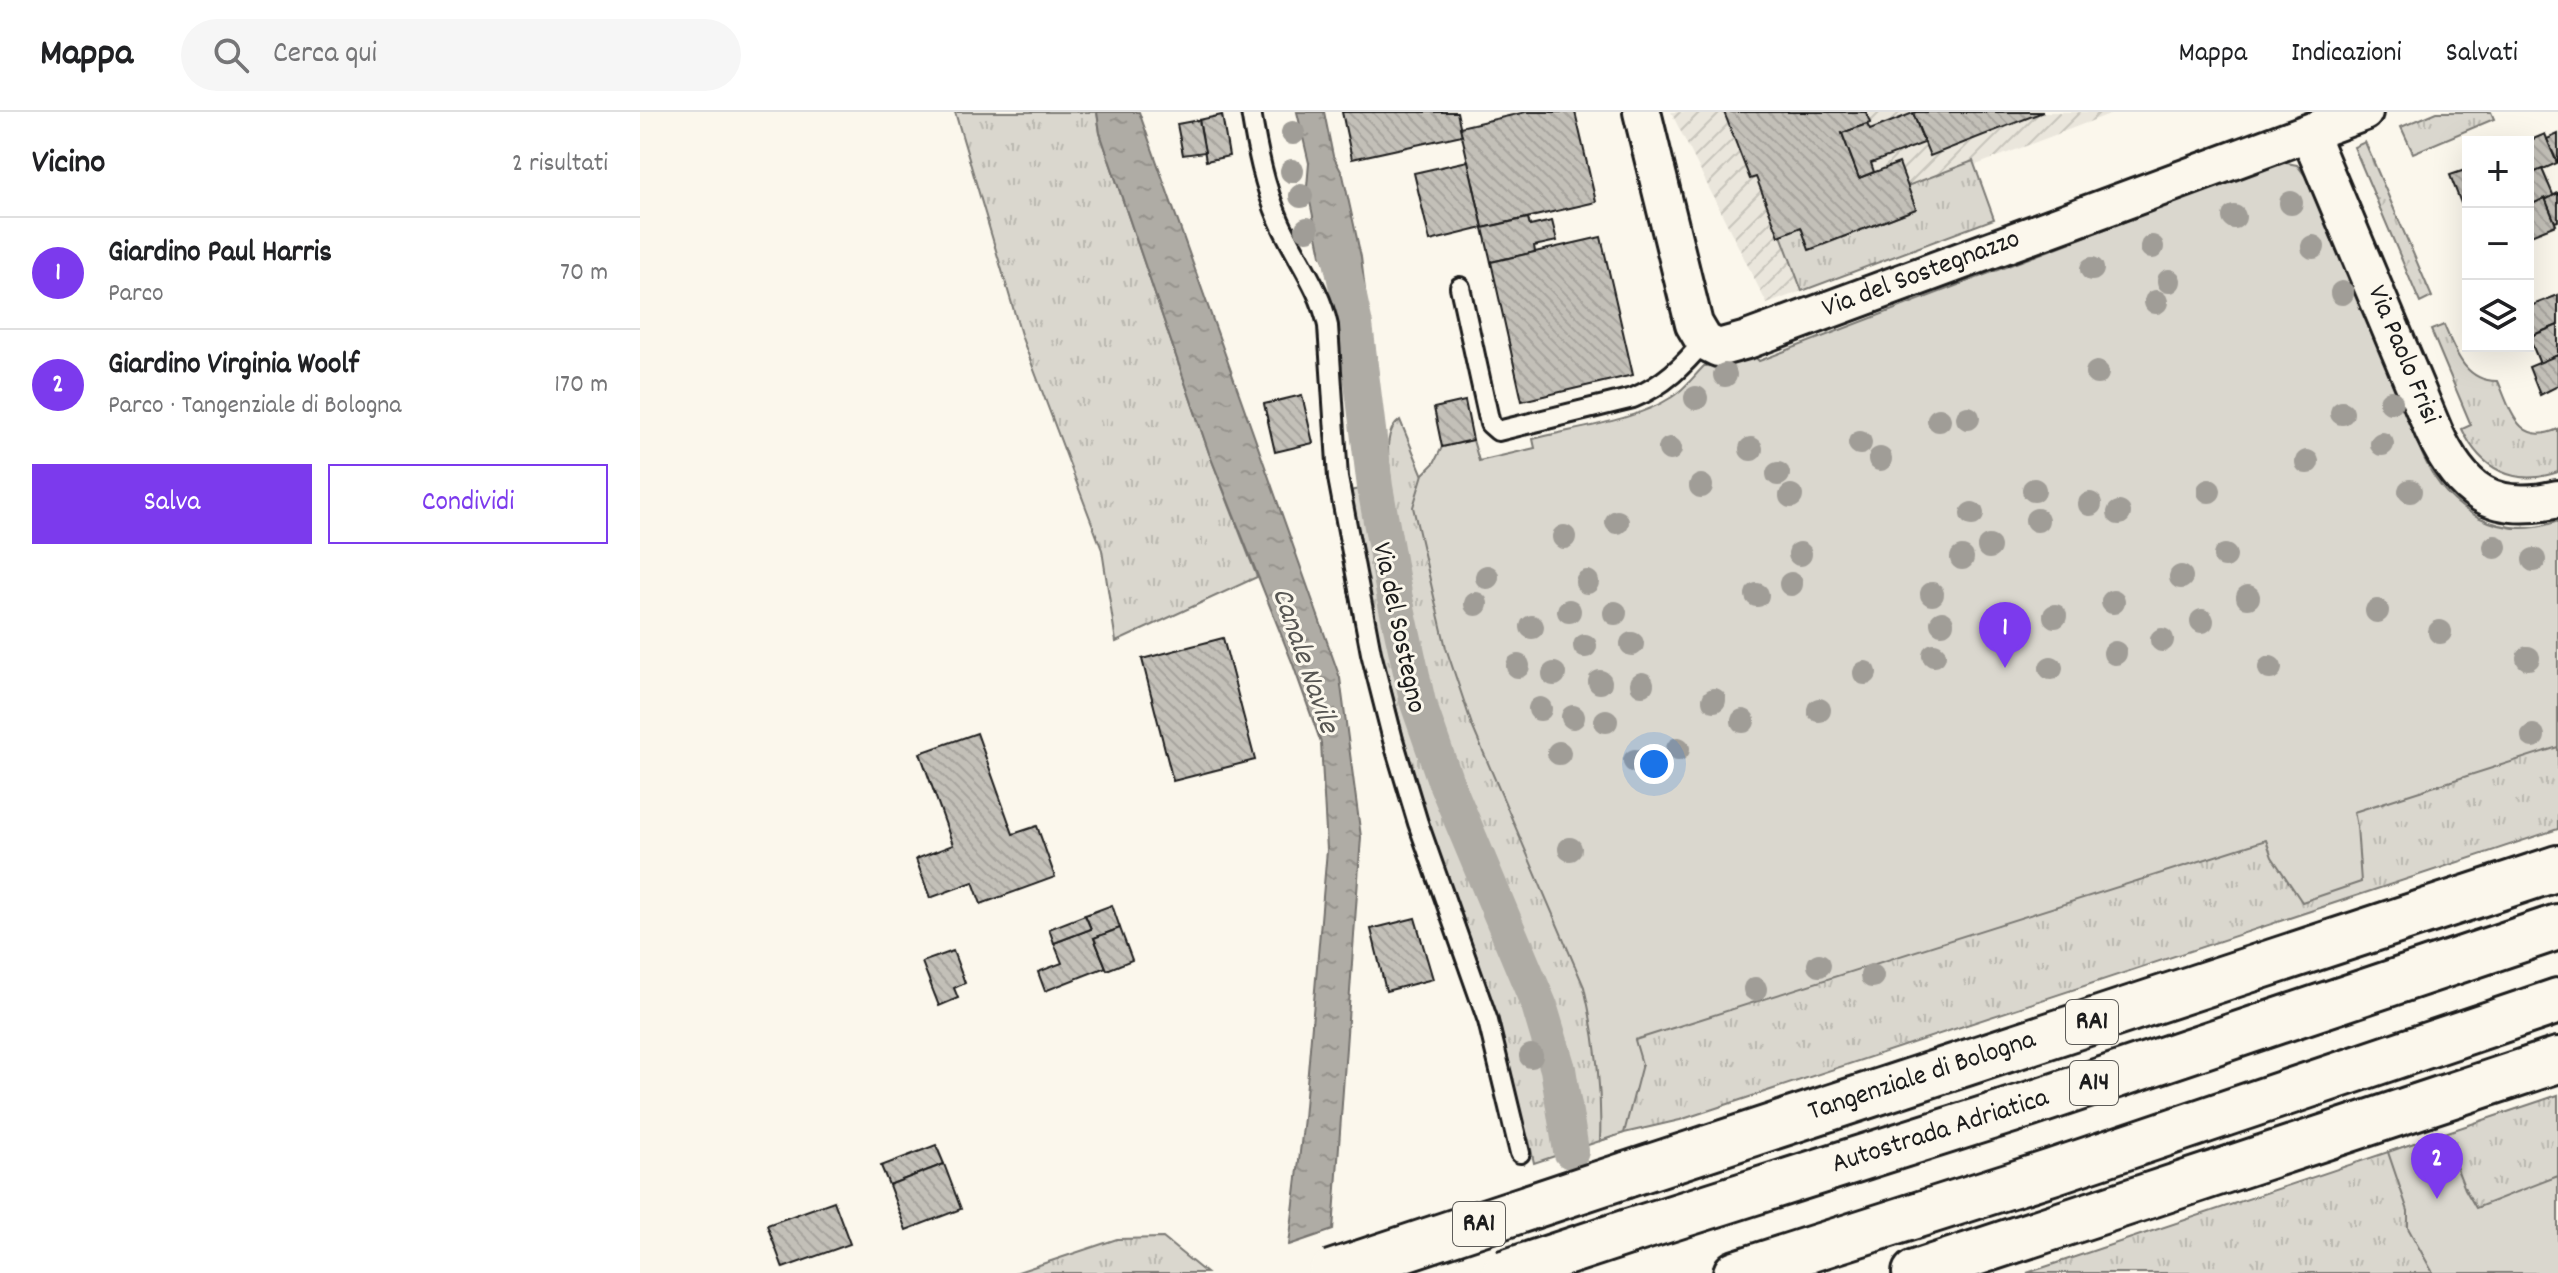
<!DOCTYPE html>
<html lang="it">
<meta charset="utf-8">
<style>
:root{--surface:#fff;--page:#f6f6f6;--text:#202124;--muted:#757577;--line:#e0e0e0;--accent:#7c3aed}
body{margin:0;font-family:Dekko,sans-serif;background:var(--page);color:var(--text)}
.controls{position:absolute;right:24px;top:24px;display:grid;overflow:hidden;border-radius:0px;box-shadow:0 8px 32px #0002}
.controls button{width:72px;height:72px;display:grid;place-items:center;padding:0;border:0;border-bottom:2px solid var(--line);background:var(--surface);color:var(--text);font:40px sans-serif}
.you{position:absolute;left:1014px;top:652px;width:28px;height:28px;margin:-20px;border:6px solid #fff;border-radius:50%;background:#1a73e8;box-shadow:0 0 0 12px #1a73e833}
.badge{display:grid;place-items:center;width:52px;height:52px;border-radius:50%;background:var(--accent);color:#fff;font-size:26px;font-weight:700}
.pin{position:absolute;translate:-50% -66px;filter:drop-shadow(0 2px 4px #0008)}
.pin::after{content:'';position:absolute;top:42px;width:28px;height:24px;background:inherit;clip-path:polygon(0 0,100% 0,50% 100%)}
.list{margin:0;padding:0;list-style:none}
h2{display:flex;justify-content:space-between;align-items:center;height:104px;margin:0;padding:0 32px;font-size:34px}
h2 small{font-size:26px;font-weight:400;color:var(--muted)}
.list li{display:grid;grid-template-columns:52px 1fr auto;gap:24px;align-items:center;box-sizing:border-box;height:112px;padding:0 32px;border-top:2px solid var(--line)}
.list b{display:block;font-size:30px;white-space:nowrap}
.list p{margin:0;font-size:26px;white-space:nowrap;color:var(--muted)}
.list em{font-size:26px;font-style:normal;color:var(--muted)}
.actions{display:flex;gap:16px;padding:24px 32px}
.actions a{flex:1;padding:18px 0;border:2px solid var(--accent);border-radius:0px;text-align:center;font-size:28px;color:var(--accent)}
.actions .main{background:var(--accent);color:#fff}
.icon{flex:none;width:44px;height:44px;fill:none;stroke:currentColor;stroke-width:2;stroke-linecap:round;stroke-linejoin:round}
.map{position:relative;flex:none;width:1918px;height:1161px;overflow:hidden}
header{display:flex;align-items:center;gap:48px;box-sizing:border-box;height:112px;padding:0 40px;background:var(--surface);border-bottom:2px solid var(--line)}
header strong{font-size:38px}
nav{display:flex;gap:44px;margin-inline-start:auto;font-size:28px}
.search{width:560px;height:72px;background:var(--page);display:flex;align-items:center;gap:20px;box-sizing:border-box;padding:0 28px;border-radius:44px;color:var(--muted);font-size:30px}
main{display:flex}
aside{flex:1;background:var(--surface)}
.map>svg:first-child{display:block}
</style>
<header>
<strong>Mappa</strong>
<div class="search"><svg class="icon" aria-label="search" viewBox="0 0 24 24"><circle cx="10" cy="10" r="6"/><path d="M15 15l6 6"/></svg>Cerca qui</div>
<nav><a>Mappa</a><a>Indicazioni</a><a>Salvati</a></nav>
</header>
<main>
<aside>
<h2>Vicino<small>2 risultati</small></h2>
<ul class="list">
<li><span class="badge">1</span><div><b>Giardino Paul Harris</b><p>Parco</p></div><em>70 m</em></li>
<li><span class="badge">2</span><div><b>Giardino Virginia Woolf</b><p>Parco · Tangenziale di Bologna</p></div><em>170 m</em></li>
</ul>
<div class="actions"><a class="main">Salva</a><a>Condividi</a></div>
</aside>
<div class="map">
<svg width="1918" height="1161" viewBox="0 0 1918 1161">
<defs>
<pattern id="industrial-furrows" width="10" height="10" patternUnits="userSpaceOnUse" patternTransform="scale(2)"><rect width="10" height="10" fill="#eae6dc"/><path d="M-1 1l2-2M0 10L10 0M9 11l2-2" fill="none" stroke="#c8c5bc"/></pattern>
<pattern id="grass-tufts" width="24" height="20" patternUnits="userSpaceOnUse" patternTransform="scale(2)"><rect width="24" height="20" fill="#dad7ce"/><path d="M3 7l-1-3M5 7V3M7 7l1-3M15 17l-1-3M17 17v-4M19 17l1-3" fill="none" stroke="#bab8b0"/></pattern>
<pattern id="water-ripples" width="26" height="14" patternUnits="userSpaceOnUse" patternTransform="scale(2)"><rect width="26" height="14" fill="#afaca5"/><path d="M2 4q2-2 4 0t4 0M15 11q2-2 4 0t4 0" fill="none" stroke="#96938d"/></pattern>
<pattern id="building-back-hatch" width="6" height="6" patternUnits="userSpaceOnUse" patternTransform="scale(2)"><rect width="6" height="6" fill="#c3c0b8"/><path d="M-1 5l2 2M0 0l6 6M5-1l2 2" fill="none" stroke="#a7a49e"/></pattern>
</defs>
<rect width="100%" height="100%" fill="#fbf7ec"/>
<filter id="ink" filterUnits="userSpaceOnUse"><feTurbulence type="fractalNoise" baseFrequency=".0125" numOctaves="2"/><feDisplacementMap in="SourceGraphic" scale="16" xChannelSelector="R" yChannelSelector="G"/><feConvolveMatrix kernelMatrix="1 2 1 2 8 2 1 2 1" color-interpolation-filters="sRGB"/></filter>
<g filter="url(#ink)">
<polygon fill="url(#industrial-furrows)" points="1031,0 1475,0 1336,53 1354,107 1127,192"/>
<g fill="url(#grass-tufts)" stroke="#7b7a75" stroke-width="2">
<polygon points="315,0 457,0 460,21 569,341 617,465 476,530 462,438 382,226"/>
<polygon points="1797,0 1851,0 1854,7 1773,41 1761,15"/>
<polygon points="1725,30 1792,185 1780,191 1714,35"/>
<polygon points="1333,49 1354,107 1162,179 1141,123 1161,115 1170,138 1276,97 1267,74"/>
<path d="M1804 213C1815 239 1825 270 1858 269 1871 298 1878 335 1918 317V360C1875 375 1841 358 1822 317L1831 313 1791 218Z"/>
<path d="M1739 241C1752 269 1764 298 1776 326 1783 341 1788 357 1797 371 1823 409 1876 426 1918 409V717L1040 1008 984 1021 894 1051 889 1028 882 1015 865 936 779 684 740 534 709 379 751 372C750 352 741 321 760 308L788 376Z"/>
<polygon points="1918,983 1918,1161 1387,1161"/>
<polygon points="523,1126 566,1161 375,1161 477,1127"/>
</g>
<g fill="#dad7ce" stroke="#7b7a75" stroke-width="2">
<path d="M1641 50 1657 53 1666 65 1784 346C1808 398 1861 431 1918 409V635L1714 700 1717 714 1721 770 1662 790 1632 745 1626 728 995 928 1002 952 984 1021 960 1029C962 977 956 926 944 875L833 616 806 536 773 395 783 362 794 351 802 335 833 328 839 349 895 336 893 327C936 316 995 309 1032 285 1045 277 1054 264 1064 254L1080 253 1115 245 1119 249Z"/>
<polygon points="1803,1021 1825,1077 1836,1096 1918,1064 1918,1161 1793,1161 1768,1116 1768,1099 1748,1040"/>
</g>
<g fill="url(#water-ripples)" stroke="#74726e" stroke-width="2">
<polygon points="457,0 499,0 700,566 721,725 693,1118 649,1133 664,1006 687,738 681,631 652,550 569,341 460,21"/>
<polygon points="657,0 684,0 693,44 703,63 721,145 726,187 695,186 692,165 681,143 667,75 669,51"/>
</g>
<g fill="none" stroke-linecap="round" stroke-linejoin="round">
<polyline stroke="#afaca5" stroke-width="36" points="699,139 715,213 735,375 755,487 778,591 805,668 899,893 918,957 931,1039"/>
</g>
<g fill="url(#building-back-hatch)" stroke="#1c1c1c" stroke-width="2">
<polygon points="702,0 817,0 822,23 712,47"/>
<polygon points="886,0 935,0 956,90 843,116 820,15"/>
<polygon points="1084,0 1226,0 1230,11 1202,21 1219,66 1259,51 1276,97 1169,138 1161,115 1139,124 1116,65 1110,67"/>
<polygon points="1276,0 1403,0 1290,44 1273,1"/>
<polygon points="1273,1 1284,31 1231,51 1234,60 1219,66 1202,21 1227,12 1230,18"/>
<polygon points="582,3 589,44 566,49 559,8"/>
<polygon points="559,8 565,40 543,43 537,12"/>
<polygon points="1905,22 1917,51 1892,62 1888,52 1888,30 1886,30"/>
<polygon points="1918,22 1918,50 1917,50 1907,27"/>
<polygon points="828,49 843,116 790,129 774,61"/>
<polygon points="1828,57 1828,87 1821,91 1810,63"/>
<polygon points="1902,57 1914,85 1888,94 1888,63"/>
<polygon points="1918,81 1918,109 1915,110 1905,88"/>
<polygon points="1905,86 1916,113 1888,124 1888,94"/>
<polygon points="888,106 890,114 912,109 917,129 894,134 895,140 851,150 843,116"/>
<polygon points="961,125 993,263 882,289 851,150"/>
<polygon points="1918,183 1918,213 1888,225 1888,195"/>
<polygon points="1918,213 1918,243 1900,252 1889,225"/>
<polygon points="1918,243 1918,274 1900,283 1889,255"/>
<polygon points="662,283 673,331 635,340 624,292"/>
<polygon points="825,289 833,328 802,335 794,296"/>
<polygon points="583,526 615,648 533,669 502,547"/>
<polygon points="337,621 373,722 397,714 415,765 341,792 333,770 290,786 276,747 313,733 280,641"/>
<polygon points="472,793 480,816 454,826 466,855 405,879 398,860 422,851 414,831 451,817 445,803"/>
<polygon points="445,803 451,817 414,831 409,817"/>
<polygon points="775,806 793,867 746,879 731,817"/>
<polygon points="480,816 492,848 467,858 454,826"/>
<polygon points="313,839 325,871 314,876 318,886 299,894 282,850"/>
<polygon points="296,1033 304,1052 249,1073 241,1054"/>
<polygon points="304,1052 321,1097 266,1118 249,1073"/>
<polygon points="194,1089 210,1132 143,1156 127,1113"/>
</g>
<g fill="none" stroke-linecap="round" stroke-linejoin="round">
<defs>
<g id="service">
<path d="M611 0C617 37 624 73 639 108 654 143 680 175 688 214L698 366 731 541 753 628 778 711 848 909 880 1041"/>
<path d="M820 175 850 312 858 319 993 286C1024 273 1043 254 1064 229"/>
</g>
<g id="minor">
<path id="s1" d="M1002 0 1054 212 1064 229 1078 236 1107 228 1724 0"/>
<path id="s2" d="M1669 22 1794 320C1821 378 1852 403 1918 387"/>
</g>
<g id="motorway">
<path id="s3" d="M986 1063 1918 756"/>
<path id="s4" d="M988 1120 1388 993 1918 815"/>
<polyline points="1096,1161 1412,1060 1918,889"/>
<polyline points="1275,1161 1918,948"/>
</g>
</defs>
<use href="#service" stroke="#1c1c1c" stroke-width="24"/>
<use href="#minor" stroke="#1c1c1c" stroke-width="42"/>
<use href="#motorway" stroke="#1c1c1c" stroke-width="50"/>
<use href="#service" stroke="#fbf7ec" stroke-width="18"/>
<use href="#minor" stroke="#fbf7ec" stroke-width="36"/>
<use href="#motorway" stroke="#fbf7ec" stroke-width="44"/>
<defs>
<g id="motorway-bridge">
<polyline points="691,1161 986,1063"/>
<polyline points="864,1161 988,1120"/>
</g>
</defs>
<use href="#motorway-bridge" stroke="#1c1c1c" stroke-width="50" stroke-linecap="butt"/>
<use href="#motorway-bridge" stroke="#fbf7ec" stroke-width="44"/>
</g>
<g fill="#a09d97">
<circle cx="653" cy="21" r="12"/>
<circle cx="652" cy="59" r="12"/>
<circle cx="661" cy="84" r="12"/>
<circle cx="1651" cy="91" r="12"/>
<circle cx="1594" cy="105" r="12"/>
<circle cx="667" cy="117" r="12"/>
<circle cx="1512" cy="135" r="12"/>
<circle cx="1673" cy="135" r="12"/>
<circle cx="1452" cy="157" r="12"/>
<circle cx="1529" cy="169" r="12"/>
<circle cx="1702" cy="181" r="12"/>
<circle cx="1516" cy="190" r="12"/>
<circle cx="1457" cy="261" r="12"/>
<circle cx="1085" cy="263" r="12"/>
<circle cx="1056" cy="286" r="12"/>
<circle cx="1751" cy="290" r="12"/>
<circle cx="1702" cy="301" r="12"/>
<circle cx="1328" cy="306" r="12"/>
<circle cx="1299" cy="308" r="12"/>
<circle cx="1220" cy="331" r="12"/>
<circle cx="1742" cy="332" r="12"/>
<circle cx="1030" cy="337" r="12"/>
<circle cx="1111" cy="337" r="12"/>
<circle cx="1240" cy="347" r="12"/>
<circle cx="1667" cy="350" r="12"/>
<circle cx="1138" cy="362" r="12"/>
<circle cx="1061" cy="374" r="12"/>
<circle cx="1394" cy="378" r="12"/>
<circle cx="1569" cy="379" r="12"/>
<circle cx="1770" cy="379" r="12"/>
<circle cx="1151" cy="384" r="12"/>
<circle cx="1450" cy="392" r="12"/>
<circle cx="1479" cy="401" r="12"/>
<circle cx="1332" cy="402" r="12"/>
<circle cx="1397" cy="408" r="12"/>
<circle cx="977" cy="410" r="12"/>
<circle cx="924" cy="425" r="12"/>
<circle cx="1349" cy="435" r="12"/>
<circle cx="1855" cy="435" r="12"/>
<circle cx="1160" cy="442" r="12"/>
<circle cx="1585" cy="444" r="12"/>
<circle cx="1322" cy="446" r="12"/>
<circle cx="1894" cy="448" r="12"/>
<circle cx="847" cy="465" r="12"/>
<circle cx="1541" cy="465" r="12"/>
<circle cx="947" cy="470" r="12"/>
<circle cx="1151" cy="472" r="12"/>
<circle cx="1292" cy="482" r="12"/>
<circle cx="1117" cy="483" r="12"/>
<circle cx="1608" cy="485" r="12"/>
<circle cx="1473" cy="490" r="12"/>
<circle cx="836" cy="492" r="12"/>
<circle cx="929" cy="499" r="12"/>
<circle cx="1737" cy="499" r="12"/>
<circle cx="975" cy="501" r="12"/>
<circle cx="1415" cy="504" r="12"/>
<circle cx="1562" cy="509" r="12"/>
<circle cx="1302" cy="511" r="12"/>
<circle cx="892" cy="515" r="12"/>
<circle cx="1800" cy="520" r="12"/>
<circle cx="1522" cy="528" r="12"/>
<circle cx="992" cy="532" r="12"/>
<circle cx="945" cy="534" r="12"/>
<circle cx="1475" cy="541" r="12"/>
<circle cx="1294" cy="543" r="12"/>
<circle cx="1888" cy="546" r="12"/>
<circle cx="878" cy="554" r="12"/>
<circle cx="1411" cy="556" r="12"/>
<circle cx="1630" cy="556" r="12"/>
<circle cx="1225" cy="561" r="12"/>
<circle cx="914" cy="562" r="12"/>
<circle cx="960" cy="570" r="12"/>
<circle cx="1002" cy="572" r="12"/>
<circle cx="1074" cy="588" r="12"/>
<circle cx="900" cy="597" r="12"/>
<circle cx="1179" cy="598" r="12"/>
<circle cx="933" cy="605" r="12"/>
<circle cx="966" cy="609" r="12"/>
<circle cx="1103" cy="609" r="12"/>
<circle cx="1893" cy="624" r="12"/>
<circle cx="1038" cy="637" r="12"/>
<circle cx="919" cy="641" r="12"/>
<circle cx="995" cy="649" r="12"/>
<circle cx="930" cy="737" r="12"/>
<circle cx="1179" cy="853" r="12"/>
<circle cx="1232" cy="864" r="12"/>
<circle cx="1115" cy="877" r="12"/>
<circle cx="891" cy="944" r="12"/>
</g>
</g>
<g text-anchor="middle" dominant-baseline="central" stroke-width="6" stroke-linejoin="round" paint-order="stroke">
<g fill="#fbf7ec" stroke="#5f5e5a" stroke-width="2">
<rect x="1426" y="888" width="52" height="44" rx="6"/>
<rect x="1430" y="949" width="48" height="44" rx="6"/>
<rect x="813" y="1090" width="52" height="44" rx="6"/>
</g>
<g font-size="26" font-weight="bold" fill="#1c1c1c">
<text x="1452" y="910">RA1</text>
<text x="1454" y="971">A14</text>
<text x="839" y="1112">RA1</text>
</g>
<g font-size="28" fill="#1c1c1c" stroke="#fbf7ec">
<text stroke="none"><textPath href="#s1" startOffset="470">Via del Sostegnazzo</textPath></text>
<text stroke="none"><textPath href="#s2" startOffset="240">Via Paolo Frisi</textPath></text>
<text transform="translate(757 516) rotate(78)">Via del Sostegno</text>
<text stroke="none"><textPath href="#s3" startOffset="312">Tangenziale di Bologna</textPath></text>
<text stroke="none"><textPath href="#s4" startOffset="328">Autostrada Adriatica</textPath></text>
</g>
<g font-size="30" font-style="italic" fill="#575653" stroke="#fbf7ec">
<text transform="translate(663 549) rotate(71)">Canale Navile</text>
</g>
</g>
</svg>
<div class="controls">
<button>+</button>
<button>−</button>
<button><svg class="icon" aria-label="layers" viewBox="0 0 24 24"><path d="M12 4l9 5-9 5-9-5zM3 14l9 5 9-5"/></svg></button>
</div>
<div class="you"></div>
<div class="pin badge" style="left:1365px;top:556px">1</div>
<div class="pin badge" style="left:1797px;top:1087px">2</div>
</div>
</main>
